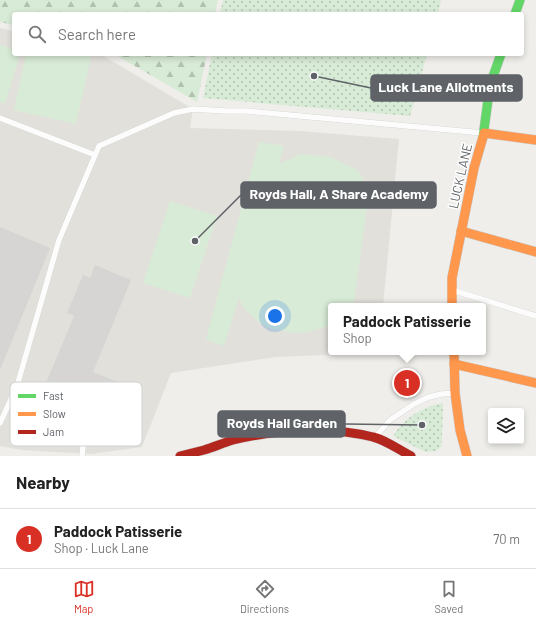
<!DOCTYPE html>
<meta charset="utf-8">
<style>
:root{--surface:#fff;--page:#f6f6f6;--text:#222;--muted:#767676;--line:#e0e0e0;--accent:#d93025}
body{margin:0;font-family:Barlow,sans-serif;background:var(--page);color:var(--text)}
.controls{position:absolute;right:12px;bottom:12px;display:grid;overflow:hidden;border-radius:4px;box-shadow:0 2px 6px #0003}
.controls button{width:36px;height:36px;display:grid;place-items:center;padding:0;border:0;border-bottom:1px solid var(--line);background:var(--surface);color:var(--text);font:20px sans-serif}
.you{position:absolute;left:275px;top:316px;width:14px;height:14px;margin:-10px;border:3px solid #fff;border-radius:50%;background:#1a73e8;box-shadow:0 0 0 6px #1a73e833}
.badge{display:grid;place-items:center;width:26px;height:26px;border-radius:50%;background:var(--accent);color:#fff;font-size:13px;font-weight:700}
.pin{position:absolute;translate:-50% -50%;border:2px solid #fff;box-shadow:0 1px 4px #0006}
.popup{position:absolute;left:328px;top:303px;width:158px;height:52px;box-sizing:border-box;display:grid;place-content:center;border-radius:4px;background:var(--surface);filter:drop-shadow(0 1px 3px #0005);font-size:13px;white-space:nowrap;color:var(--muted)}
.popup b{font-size:15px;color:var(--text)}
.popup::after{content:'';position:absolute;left:50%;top:100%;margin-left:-8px;border:8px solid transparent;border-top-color:var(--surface)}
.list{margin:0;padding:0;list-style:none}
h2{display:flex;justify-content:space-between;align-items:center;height:52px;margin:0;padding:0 16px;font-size:17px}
h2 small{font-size:13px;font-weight:400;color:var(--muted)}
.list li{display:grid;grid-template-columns:26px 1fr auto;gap:12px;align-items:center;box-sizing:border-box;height:60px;padding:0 16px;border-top:1px solid var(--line)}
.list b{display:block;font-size:15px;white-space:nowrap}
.list p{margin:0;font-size:13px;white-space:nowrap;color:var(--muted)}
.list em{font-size:13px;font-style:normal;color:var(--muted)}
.icon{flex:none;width:22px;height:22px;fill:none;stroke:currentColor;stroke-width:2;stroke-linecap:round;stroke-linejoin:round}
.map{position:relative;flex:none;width:536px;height:456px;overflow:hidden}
.search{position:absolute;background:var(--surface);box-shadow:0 2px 6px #0003;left:12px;right:12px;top:12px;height:44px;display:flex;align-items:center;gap:10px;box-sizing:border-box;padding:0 14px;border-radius:4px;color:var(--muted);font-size:15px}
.sheet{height:112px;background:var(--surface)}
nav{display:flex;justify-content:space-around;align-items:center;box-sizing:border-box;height:56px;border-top:1px solid var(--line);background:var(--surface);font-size:11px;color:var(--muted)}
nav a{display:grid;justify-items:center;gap:2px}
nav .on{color:var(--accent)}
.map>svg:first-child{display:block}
</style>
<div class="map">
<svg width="536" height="456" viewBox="0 0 536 456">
<defs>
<pattern id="forest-firs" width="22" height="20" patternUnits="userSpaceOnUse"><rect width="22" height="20" fill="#d8ebd6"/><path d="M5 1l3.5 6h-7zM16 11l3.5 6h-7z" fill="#b2c2b1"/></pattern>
<pattern id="garden-dots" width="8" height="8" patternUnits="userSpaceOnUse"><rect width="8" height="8" fill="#d8ebd6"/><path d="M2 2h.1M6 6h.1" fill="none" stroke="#b2c2b1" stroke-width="1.8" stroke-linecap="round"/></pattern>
</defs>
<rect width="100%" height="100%" fill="#efeeea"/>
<polygon fill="#e2e0da" points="0,28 14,31 14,54 100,54 193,109 190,128 299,131 399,139 383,306 331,306 331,352 371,352 369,353 276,357 171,373 142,447 91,454 22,450 0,446"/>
<g fill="#d8ebd6">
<polygon points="0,45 14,49 14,54 20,54 5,104 0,102"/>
<polygon points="26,54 78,54 91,57 76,124 14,110"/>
<polygon points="259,142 284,146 279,164 301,154 330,157 356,169 363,178 367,194 367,206 354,303 352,306 331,306 331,325 329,326 307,332 293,333 268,328 257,321 243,307 239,297 224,346 206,339"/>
<polygon points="170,201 217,216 190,298 143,283"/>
</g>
<g fill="url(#forest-firs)">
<polygon points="0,0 218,0 215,14 14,14 14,25 0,22"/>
<polygon points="114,54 207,54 197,102"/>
</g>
<g fill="url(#garden-dots)">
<polygon points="223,0 441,0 438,14 220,14"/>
<polygon points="212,54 427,54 410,116 203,98"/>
<path d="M443 403 442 438 441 447 436 451 426 452 393 436C404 418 422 407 443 403Z"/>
</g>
<g fill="#d6d5d3">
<polygon points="0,227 50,248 0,370"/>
<polygon points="95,265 131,280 93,372 118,382 105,413 70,399 66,409 52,404 54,400 41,395 74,316 67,313 83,275 90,278"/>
</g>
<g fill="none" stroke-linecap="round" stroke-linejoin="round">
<defs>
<g id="lane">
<polyline points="0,118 95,155"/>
<polyline points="452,290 536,316"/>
<polyline points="0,423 17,386 59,240 99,146 174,113 193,109 225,111 247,111 483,133"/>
<polyline points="24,425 83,431 84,437 82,456"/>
<polyline points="376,436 390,420 414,404 429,397 442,394 455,393"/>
<polyline points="84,437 92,431 106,429 114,424 122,405"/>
</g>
<g id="fast">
<polyline points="515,14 520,0"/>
<polyline points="483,137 490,85 501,54"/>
</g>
<g id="slow">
<polyline points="484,133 536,140"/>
<polyline points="461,231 536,252"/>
<polyline points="452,306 452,278 474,168 483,137"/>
<polyline points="454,352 455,393 460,430 467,456"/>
<polyline points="454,364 536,383"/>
</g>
<path id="jam" d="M180 456C188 454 196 452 204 450 214 447 223 443 233 440 274 430 331 426 373 437 386 440 399 450 411 456"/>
</defs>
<use href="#lane" stroke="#cbcccc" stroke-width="6"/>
<use href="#fast" stroke="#cacacb" stroke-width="10"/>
<use href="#slow" stroke="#cacacb" stroke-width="10"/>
<use href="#jam" stroke="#cacacb" stroke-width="10"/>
<use href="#lane" stroke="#fdfcfc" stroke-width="5.5"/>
<use href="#fast" stroke="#63d668" stroke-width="9"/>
<use href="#slow" stroke="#ff974d" stroke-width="9"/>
<use href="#jam" stroke="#b3261e" stroke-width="9"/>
</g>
<g text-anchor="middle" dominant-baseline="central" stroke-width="3" stroke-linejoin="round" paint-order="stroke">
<g font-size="13" fill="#5f6368" stroke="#fff">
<text transform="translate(460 176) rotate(-77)">LUCK LANE</text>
</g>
</g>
<rect x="10" y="382" width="132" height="64" rx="6" fill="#fff" stroke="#cfd0d2" stroke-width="1"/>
<rect x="18" y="394" width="18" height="4" fill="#63d668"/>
<rect x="18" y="412" width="18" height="4" fill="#ff974d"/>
<rect x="18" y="430" width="18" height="4" fill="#b3261e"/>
<g font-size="11" fill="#5f6368">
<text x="43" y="400">Fast</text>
<text x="43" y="418">Slow</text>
<text x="43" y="436">Jam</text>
</g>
<path fill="none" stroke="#5f6368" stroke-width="1.5" d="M314 76L371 88M195 241L241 195M422 425L345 424"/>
<g fill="#5f6368" stroke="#fff" stroke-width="1.5">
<circle cx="314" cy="76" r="4"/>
<circle cx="195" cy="241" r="4"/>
<circle cx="422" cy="425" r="4"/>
</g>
<g fill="#5f6368" stroke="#5f6368" stroke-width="1.5">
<rect x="371" y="75" width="151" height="26" rx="4"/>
<rect x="241" y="182" width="195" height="26" rx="4"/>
<rect x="218" y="411" width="127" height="26" rx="4"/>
</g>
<g font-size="14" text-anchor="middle" font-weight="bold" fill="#fff">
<text x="446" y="92">Luck Lane Allotments</text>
<text x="339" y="199">Royds Hall, A Share Academy</text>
<text x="282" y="428">Royds Hall Garden</text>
</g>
</svg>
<div class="controls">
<button><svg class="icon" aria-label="layers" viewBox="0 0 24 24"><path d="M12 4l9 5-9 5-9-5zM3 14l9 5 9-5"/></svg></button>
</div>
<div class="you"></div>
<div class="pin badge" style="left:407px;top:383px">1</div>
<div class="popup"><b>Paddock Patisserie</b>Shop</div>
<div class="search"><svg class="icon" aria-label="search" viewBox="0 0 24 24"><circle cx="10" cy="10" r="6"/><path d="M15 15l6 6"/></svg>Search here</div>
</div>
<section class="sheet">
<h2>Nearby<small></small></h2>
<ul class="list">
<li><span class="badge">1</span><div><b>Paddock Patisserie</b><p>Shop · Luck Lane</p></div><em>70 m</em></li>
</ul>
</section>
<nav>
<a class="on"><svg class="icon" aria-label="map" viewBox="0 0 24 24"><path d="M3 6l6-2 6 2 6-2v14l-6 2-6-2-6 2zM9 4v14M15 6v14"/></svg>Map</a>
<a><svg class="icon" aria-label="directions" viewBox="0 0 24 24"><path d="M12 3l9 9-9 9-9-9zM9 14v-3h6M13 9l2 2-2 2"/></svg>Directions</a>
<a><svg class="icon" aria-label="saved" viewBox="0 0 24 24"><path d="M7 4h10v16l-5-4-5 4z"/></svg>Saved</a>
</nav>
